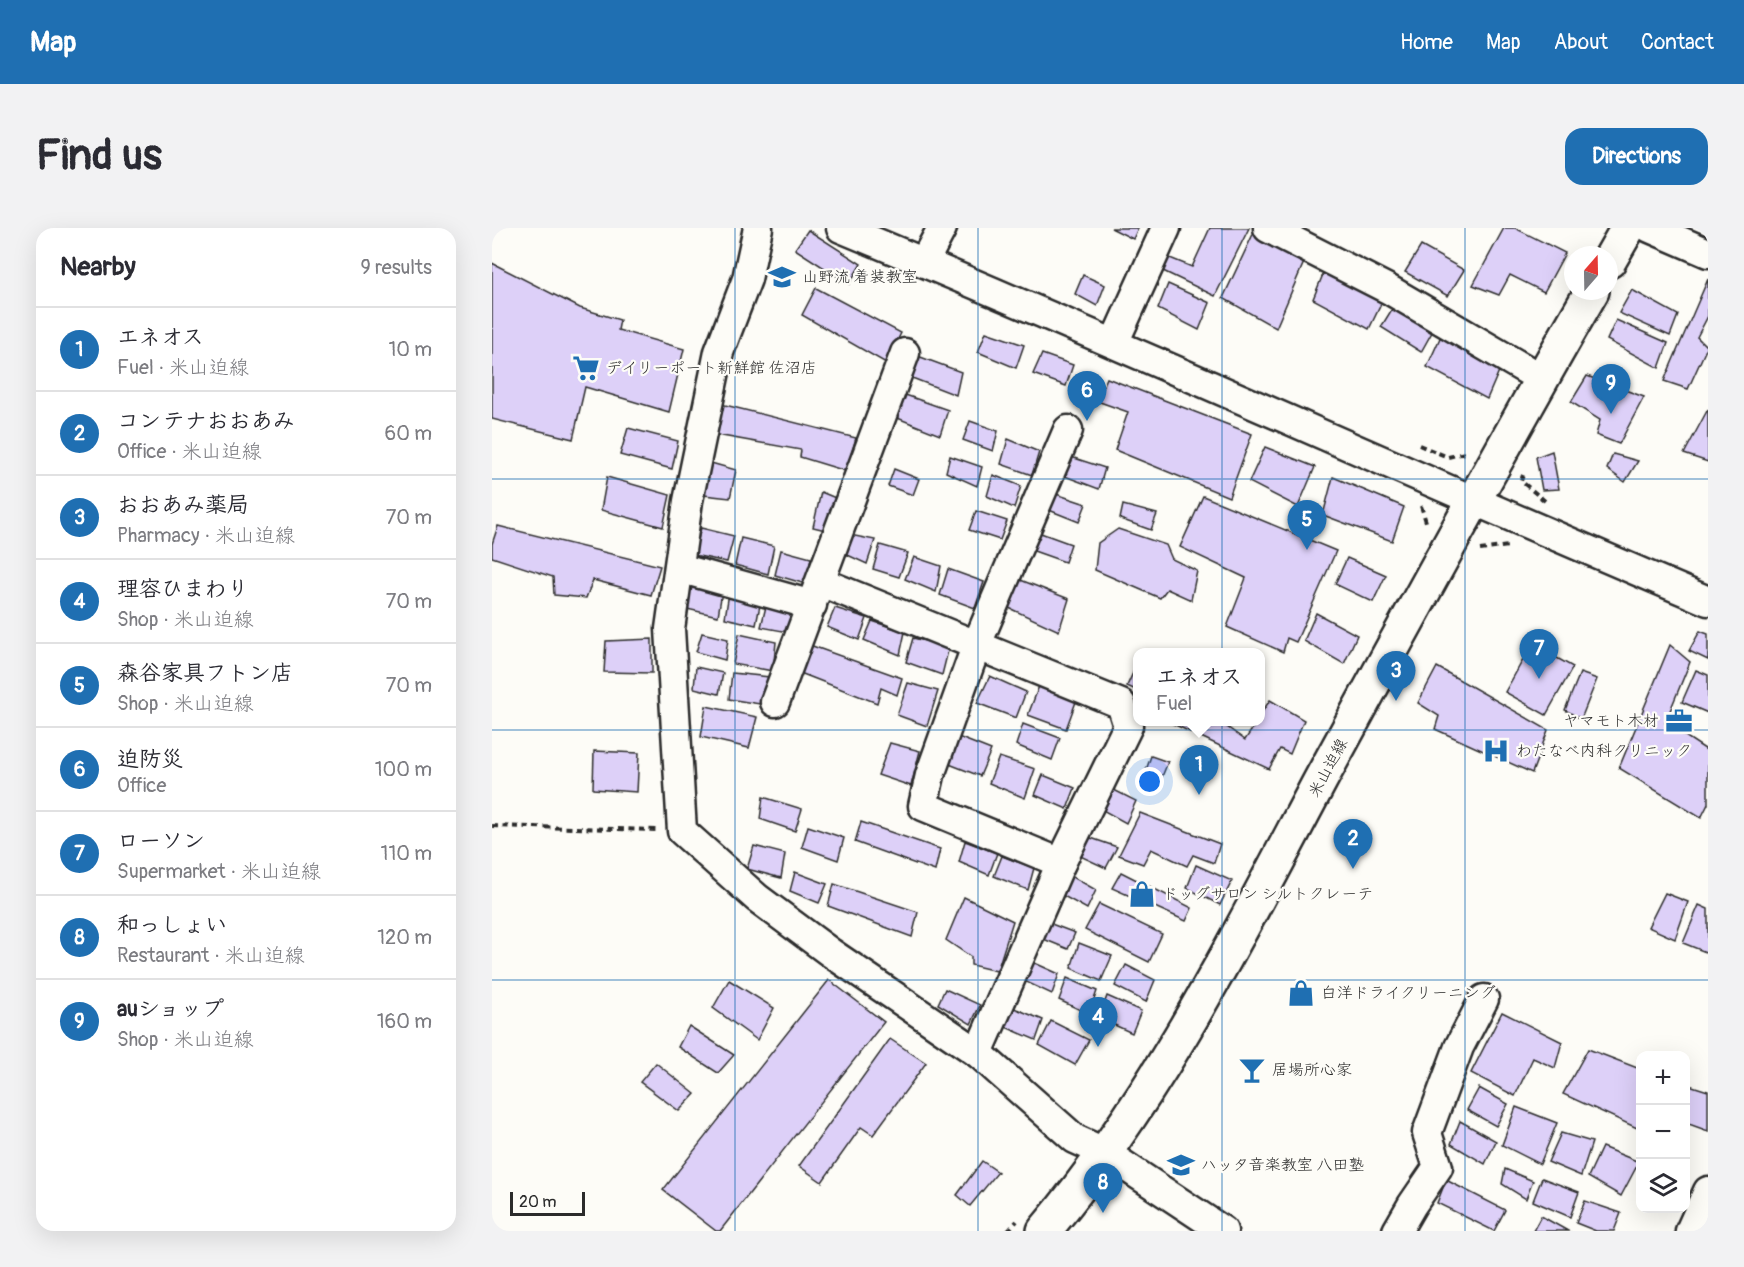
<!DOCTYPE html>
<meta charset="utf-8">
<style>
:root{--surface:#fff;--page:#f2f2f3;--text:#2b2b33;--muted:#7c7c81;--line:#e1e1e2;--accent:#1f6fb2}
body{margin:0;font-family:Pangolin,"Klee One",sans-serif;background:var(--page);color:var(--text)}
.controls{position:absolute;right:18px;bottom:18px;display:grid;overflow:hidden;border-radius:12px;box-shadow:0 6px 24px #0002}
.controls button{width:54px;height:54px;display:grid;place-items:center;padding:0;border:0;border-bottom:2px solid var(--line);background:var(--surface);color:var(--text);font:30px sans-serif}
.compass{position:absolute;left:1072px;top:18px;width:54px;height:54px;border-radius:50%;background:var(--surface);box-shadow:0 6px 24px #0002;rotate:20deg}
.scale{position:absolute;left:18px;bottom:15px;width:75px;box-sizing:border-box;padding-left:6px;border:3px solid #2b2b2b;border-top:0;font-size:16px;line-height:21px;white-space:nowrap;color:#2b2b2b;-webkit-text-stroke:4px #fdfcf7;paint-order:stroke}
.you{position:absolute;left:658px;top:554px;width:21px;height:21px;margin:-15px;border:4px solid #fff;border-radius:50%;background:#1a73e8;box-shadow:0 0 0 9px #1a73e833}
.badge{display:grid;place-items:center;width:39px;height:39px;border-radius:50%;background:var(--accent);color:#fff;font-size:20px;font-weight:700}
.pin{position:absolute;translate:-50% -50px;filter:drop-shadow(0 2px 3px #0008)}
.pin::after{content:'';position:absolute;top:32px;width:21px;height:18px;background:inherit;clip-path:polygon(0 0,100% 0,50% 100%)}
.popup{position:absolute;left:641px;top:420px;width:132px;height:78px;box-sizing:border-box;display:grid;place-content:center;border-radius:12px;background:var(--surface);filter:drop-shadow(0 2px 4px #0005);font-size:20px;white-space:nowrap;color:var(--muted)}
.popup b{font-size:22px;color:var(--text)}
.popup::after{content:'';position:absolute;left:50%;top:100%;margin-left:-12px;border:12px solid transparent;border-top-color:var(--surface)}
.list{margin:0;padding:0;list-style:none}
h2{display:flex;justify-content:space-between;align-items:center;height:78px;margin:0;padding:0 24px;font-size:26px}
h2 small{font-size:20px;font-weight:400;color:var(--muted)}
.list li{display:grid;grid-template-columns:39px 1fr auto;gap:18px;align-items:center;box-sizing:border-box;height:84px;padding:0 24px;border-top:2px solid var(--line)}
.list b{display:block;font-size:22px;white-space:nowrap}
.list p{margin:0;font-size:20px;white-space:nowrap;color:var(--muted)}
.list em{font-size:20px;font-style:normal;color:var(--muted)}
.icon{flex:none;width:33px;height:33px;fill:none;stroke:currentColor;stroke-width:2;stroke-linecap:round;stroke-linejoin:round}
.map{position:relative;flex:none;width:1216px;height:1003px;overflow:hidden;border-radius:18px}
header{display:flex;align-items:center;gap:36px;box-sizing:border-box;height:84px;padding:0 30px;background:var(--accent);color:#fff}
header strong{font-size:28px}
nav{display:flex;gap:33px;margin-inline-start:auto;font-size:21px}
.intro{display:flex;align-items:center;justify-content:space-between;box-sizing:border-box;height:144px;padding:0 36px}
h1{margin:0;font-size:42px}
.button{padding:15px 27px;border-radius:18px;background:var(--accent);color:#fff;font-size:21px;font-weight:700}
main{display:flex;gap:36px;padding:0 36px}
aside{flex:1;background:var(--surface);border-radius:18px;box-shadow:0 6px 24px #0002}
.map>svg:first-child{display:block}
</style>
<header>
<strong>Map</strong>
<nav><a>Home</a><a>Map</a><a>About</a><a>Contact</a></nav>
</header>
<div class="intro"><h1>Find us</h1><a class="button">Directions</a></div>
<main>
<aside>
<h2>Nearby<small>9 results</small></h2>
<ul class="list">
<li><span class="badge">1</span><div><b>エネオス</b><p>Fuel · 米山迫線</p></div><em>10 m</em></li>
<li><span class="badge">2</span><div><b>コンテナおおあみ</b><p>Office · 米山迫線</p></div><em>60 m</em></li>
<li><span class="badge">3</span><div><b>おおあみ薬局</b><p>Pharmacy · 米山迫線</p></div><em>70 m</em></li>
<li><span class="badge">4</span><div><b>理容ひまわり</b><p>Shop · 米山迫線</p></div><em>70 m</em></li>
<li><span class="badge">5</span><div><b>森谷家具フトン店</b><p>Shop · 米山迫線</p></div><em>70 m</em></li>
<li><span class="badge">6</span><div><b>迫防災</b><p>Office</p></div><em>100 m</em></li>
<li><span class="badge">7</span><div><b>ローソン</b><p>Supermarket · 米山迫線</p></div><em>110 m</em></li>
<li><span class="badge">8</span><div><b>和っしょい</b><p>Restaurant · 米山迫線</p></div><em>120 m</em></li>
<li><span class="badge">9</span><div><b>auショップ</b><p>Shop · 米山迫線</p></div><em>160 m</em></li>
</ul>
</aside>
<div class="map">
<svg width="1216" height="1003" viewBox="0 0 1216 1003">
<rect width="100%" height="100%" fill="#fdfcf7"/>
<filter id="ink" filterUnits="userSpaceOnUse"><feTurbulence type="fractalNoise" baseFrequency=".0167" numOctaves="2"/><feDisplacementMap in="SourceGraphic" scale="12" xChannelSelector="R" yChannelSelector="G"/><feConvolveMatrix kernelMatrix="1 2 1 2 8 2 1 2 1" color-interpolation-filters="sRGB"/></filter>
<g filter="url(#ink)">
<g fill="#ddd0f8" stroke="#2b2b2b" stroke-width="1.5">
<polygon points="619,0 646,0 641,11"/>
<polygon points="718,0 757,0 723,68 669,42 673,28 700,39"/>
<polygon points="1012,0 1023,0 1073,25 1052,64 1018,47 1007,67 981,57"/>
<polygon points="316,2 369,36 357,56 303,21"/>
<polygon points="763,2 815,27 784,100 731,70"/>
<polygon points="929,18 972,42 956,68 913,44"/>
<polygon points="0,35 88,80 128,92 126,102 192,121 177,184 93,159 81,211 0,191"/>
<polygon points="832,44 891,72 877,101 821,71"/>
<polygon points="591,47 613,57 605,78 583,66"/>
<polygon points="1216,51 1216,88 1205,109 1215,119 1196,161 1172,153"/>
<polygon points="676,56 718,75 707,102 666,81"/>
<polygon points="324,60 409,105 394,135 310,87"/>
<polygon points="1140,62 1186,87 1178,108 1127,85"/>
<polygon points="905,73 944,97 929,124 889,99"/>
<polygon points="1124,92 1176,115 1167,140 1115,112"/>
<polygon points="952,101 1010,136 995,171 935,139"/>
<polygon points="494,104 532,117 524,140 486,124"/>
<polygon points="550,126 581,137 574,158 541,146"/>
<polygon points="423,127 469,144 464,167 415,148"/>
<polygon points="1095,148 1152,169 1127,216 1104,207 1108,192 1079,174"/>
<polygon points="615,150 760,206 737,269 623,222 636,184 605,173"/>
<polygon points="405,164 456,182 448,207 398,187"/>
<polygon points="225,175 364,210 354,243 308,229 309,222 225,207"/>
<polygon points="1216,181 1216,234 1192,226"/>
<polygon points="478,193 506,203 501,223 471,212"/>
<polygon points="136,200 186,213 180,241 128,227"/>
<polygon points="516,211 547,224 540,247 509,236"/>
<polygon points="773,219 823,239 806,279 757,254"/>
<polygon points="1060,223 1067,261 1050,262 1044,229"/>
<polygon points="1121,226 1146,233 1133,254 1115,241"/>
<polygon points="458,228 490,239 485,258 454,244"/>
<polygon points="576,228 613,240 607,261 570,247"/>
<polygon points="219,235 244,242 238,270 212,267"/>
<polygon points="402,241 427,251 421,267 396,258"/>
<polygon points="501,247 529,258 522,280 495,268"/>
<polygon points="115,249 178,267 171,299 109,282"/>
<polygon points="841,249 912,279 900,313 831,287"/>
<polygon points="329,264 346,271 338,303 321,299"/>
<polygon points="564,266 594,276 587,294 557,282"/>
<polygon points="711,268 844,323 804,414 795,410 791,424 735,399 754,350 688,319"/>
<polygon points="631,277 665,286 659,302 628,291"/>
<polygon points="484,283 515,293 508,312 477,302"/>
<polygon points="6,298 168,338 159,367 101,352 94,370 62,367 61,349 0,329 0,316"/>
<polygon points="209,300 242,308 235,334 202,327"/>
<polygon points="626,301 674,317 680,331 705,343 699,372 675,361 668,370 603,342 606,315"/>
<polygon points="546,304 579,316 573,334 539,322"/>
<polygon points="353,306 383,312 375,336 347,323"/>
<polygon points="249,310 282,318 276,346 243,337"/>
<polygon points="388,317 416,325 407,349 381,341"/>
<polygon points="289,322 319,330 314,356 283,347"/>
<polygon points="422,329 449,338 444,364 413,351"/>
<polygon points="855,330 894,347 881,374 843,356"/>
<polygon points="456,341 492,354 483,380 448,367"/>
<polygon points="526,351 577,371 567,403 517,380"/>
<polygon points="199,357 230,363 226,388 195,381"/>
<polygon points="237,365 269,372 264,397 233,390"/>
<polygon points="275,374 301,379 296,404 269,399"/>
<polygon points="343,380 375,390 367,412 335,399"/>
<polygon points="824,385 865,407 852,436 812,413"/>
<polygon points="380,393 413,404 408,427 372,412"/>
<polygon points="1208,403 1216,406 1216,432 1197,423"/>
<polygon points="210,405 236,411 233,432 204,424"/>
<polygon points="247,406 284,414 281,443 241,436"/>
<polygon points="421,410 457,419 450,447 414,434"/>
<polygon points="160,411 160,445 112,444 114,413"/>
<polygon points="312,415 410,450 405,467 389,460 385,475 303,443"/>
<polygon points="1040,416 1081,439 1054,487 1013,464"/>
<polygon points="1178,417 1198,434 1173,495 1216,523 1216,576 1209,590 1127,540"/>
<polygon points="646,434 646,463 635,458"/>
<polygon points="204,439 231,445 227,466 202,460"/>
<polygon points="945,439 1056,502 1040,545 943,501 947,488 926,475"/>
<polygon points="1204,442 1216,447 1216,485 1190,474"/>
<polygon points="240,445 278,449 274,477 237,471"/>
<polygon points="1088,445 1105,451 1089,491 1073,482"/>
<polygon points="498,448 534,464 524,490 485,475"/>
<polygon points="416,455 446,463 435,498 405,487"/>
<polygon points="547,458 585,471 574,501 536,487"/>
<polygon points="778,472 812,492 798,526 788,521 777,541 677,494 728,494 753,512 765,494 768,494 768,487"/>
<polygon points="214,478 265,489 257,520 209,509"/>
<polygon points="531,496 568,510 560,532 524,517"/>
<polygon points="461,507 499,522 488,548 452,534"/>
<polygon points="398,515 428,523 419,558 386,547"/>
<polygon points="102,523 147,525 145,564 101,561"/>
<polygon points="659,528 676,534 667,556 652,548"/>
<polygon points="507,529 543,541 533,570 497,555"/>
<polygon points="551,547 583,560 575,581 543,567"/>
<polygon points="616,559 644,573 634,595 607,580"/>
<polygon points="271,569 310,581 303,603 268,591"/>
<polygon points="648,585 728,616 722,635 701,627 695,638 659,621 651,636 627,627"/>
<polygon points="369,594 448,621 443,643 363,614"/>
<polygon points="316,598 352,610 346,632 310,619"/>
<polygon points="596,609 625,619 614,640 586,627"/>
<polygon points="473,613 505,625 497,647 467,634"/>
<polygon points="262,618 293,626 289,650 255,641"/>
<polygon points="510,628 542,640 536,662 502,648"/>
<polygon points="704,637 740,653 728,677 695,660"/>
<polygon points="303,644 335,656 327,675 298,663"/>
<polygon points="629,644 700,680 694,693 620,660"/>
<polygon points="579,648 604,662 595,681 568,666"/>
<polygon points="342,656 426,684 420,709 336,678"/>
<polygon points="1173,665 1196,674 1183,711 1156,699"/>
<polygon points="472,669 521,693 505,743 479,737 479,729 454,712"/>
<polygon points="607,676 670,706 657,734 593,702"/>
<polygon points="1207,677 1216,681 1216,725 1191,715"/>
<polygon points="554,694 583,705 576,721 549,710"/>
<polygon points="587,715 620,728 609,753 579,740"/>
<polygon points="536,732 567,746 560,766 528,751"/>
<polygon points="634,737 663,752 654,774 623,758"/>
<polygon points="575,750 605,763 597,786 567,772"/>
<polygon points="237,752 282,780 265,812 221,780"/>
<polygon points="337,752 392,794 228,1003 224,1003 171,962"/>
<polygon points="453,761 488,777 479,796 446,776"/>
<polygon points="615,768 649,783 640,805 607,790"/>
<polygon points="515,777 551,792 544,812 504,795"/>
<polygon points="1010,784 1070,814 1063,840 1041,830 1023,868 979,845"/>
<polygon points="559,793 597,812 583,837 547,817"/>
<polygon points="197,798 242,827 226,845 186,819"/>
<polygon points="398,811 434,835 381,907 369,899 330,954 307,938"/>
<polygon points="1096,821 1148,841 1148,891 1145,900 1071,866"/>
<polygon points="164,835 203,866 187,883 148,854"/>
<polygon points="1194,856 1216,863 1216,903 1194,895"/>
<polygon points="987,860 1016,876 1004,898 975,882"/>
<polygon points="1024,879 1065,895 1048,936 1010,917"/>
<polygon points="968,893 1004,913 993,936 959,916"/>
<polygon points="1069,905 1100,914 1089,948 1056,934"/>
<polygon points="1110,919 1147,934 1129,968 1096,949"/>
<polygon points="490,933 506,944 478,978 465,967"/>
<polygon points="1013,941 1041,953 1034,971 1010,956"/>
<polygon points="1050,950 1087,964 1078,989 1041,973"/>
<polygon points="954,952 1013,982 1002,1003 945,975"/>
<polygon points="1093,973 1129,985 1122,1003 1104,1003 1084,995"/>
<polygon points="1049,988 1076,1003 1041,1003"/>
</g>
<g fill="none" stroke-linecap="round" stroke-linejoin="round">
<defs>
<g id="minor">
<polyline points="266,0 255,51 227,124 196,273 178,401 190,603 265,670 339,725 486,825 583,911 612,924 731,1003"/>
<path d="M349 0C640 120 926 251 1216 373"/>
<polyline points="776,0 896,61 1050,151"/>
<polyline points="1158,0 1216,25"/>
<polyline points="432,34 450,0"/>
<polyline points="622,115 674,0"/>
<polyline points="187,340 320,377"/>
<polyline points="329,354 629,476 636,498 569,635 486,825"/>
<polyline points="283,474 413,125"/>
<polyline points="569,635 431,578 438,547 485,416 576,202"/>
<polyline points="905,1003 920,977 946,939 935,905 967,819 992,771"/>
<polyline points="1198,1003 1216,963"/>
</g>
<g id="major">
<polyline points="1117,33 1136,0"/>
<path d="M552 1003C667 867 746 707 829 551 918 388 1007 224 1100 63"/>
</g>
</defs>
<use href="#minor" stroke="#2b2b2b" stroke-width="33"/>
<use href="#major" stroke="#2b2b2b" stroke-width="38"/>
<g stroke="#2b2b2b" stroke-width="4" stroke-dasharray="6 4.5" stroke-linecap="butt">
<polyline points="927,217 956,229 973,225"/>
<polyline points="1031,247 1029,253 1053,273"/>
<polyline points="929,278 935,297"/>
<polyline points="988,322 1016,318"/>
<polyline points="0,598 164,602"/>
<polyline points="516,1003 525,993"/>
</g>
<use href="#minor" stroke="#fdfcf7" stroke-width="28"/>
<use href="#major" stroke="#fdfcf7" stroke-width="33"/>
</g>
</g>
<path fill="none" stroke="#1f6fb2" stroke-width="1.5" stroke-opacity="0.55" d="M243 0V1003M486 0V1003M730 0V1003M973 0V1003M0 251H1216M0 502H1216M0 752H1216"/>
<defs>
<symbol id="school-bare" viewBox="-9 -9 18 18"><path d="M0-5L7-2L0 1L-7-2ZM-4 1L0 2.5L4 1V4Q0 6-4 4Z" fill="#1f6fb2" stroke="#fdfcf7" stroke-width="2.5" paint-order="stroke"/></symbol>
<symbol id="supermarket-bare" viewBox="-9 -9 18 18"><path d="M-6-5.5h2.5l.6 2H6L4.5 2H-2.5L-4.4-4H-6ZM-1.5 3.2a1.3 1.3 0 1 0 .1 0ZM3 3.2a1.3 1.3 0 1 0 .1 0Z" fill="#1f6fb2" stroke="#fdfcf7" stroke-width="2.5" paint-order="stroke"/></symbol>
<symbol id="office-bare" viewBox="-9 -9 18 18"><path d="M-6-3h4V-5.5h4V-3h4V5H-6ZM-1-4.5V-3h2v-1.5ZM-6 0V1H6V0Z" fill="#1f6fb2" stroke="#fdfcf7" stroke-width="2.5" paint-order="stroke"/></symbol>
<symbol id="hospital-bare" viewBox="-9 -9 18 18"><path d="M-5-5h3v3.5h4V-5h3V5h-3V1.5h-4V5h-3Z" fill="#1f6fb2" stroke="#fdfcf7" stroke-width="2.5" paint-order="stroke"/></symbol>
<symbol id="shop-bare" viewBox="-9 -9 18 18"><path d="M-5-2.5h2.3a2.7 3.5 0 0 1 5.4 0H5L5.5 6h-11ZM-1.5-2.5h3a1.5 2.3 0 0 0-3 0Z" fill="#1f6fb2" stroke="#fdfcf7" stroke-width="2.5" paint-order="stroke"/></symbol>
<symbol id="bar-bare" viewBox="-9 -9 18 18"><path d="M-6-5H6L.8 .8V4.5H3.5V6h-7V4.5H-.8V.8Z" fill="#1f6fb2" stroke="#fdfcf7" stroke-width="2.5" paint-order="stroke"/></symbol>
</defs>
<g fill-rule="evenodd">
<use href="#school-bare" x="271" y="30" width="38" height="38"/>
<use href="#supermarket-bare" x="75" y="121" width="38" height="38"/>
<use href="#office-bare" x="1168" y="474" width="38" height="38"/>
<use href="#hospital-bare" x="985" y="504" width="38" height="38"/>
<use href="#shop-bare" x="631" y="647" width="38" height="38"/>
<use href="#shop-bare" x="790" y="746" width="38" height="38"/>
<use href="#bar-bare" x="741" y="823" width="38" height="38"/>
<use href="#school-bare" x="670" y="918" width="38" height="38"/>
</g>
<g text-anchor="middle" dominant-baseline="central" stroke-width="4.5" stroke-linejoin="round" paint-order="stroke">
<g font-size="16" fill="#2b2b2b" stroke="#fdfcf7" text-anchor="start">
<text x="310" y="49">山野流 着装教室</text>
<text x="114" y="140">デイリーポート新鮮館 佐沼店</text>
<text x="1167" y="493" text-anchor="end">ヤマモト木材</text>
<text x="1024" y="523">わたなべ内科クリニック</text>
<text x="670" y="666">ドッグサロン シルトクレーテ</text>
<text x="829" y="765">白洋ドライクリーニング</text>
<text x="780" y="842">居場所心家</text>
<text x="709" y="937">ハッタ音楽教室 八田塾</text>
</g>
<g font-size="16" fill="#2b2b2b" stroke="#fdfcf7">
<text transform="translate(836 540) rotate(-62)">米山迫線</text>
</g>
</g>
</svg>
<div class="controls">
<button>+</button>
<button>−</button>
<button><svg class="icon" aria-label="layers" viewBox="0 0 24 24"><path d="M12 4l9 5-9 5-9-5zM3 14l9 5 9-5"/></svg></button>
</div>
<svg class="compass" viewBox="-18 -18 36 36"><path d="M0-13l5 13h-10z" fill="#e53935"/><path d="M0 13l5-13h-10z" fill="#7c7c81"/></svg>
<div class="scale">20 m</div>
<div class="you"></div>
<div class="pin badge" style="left:707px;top:567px">1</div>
<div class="popup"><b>エネオス</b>Fuel</div>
<div class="pin badge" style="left:861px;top:641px">2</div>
<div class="pin badge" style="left:904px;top:473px">3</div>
<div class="pin badge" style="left:606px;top:819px">4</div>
<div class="pin badge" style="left:815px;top:322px">5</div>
<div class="pin badge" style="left:595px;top:193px">6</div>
<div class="pin badge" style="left:1047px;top:451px">7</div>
<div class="pin badge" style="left:611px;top:985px">8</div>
<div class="pin badge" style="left:1119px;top:186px">9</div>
</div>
</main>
